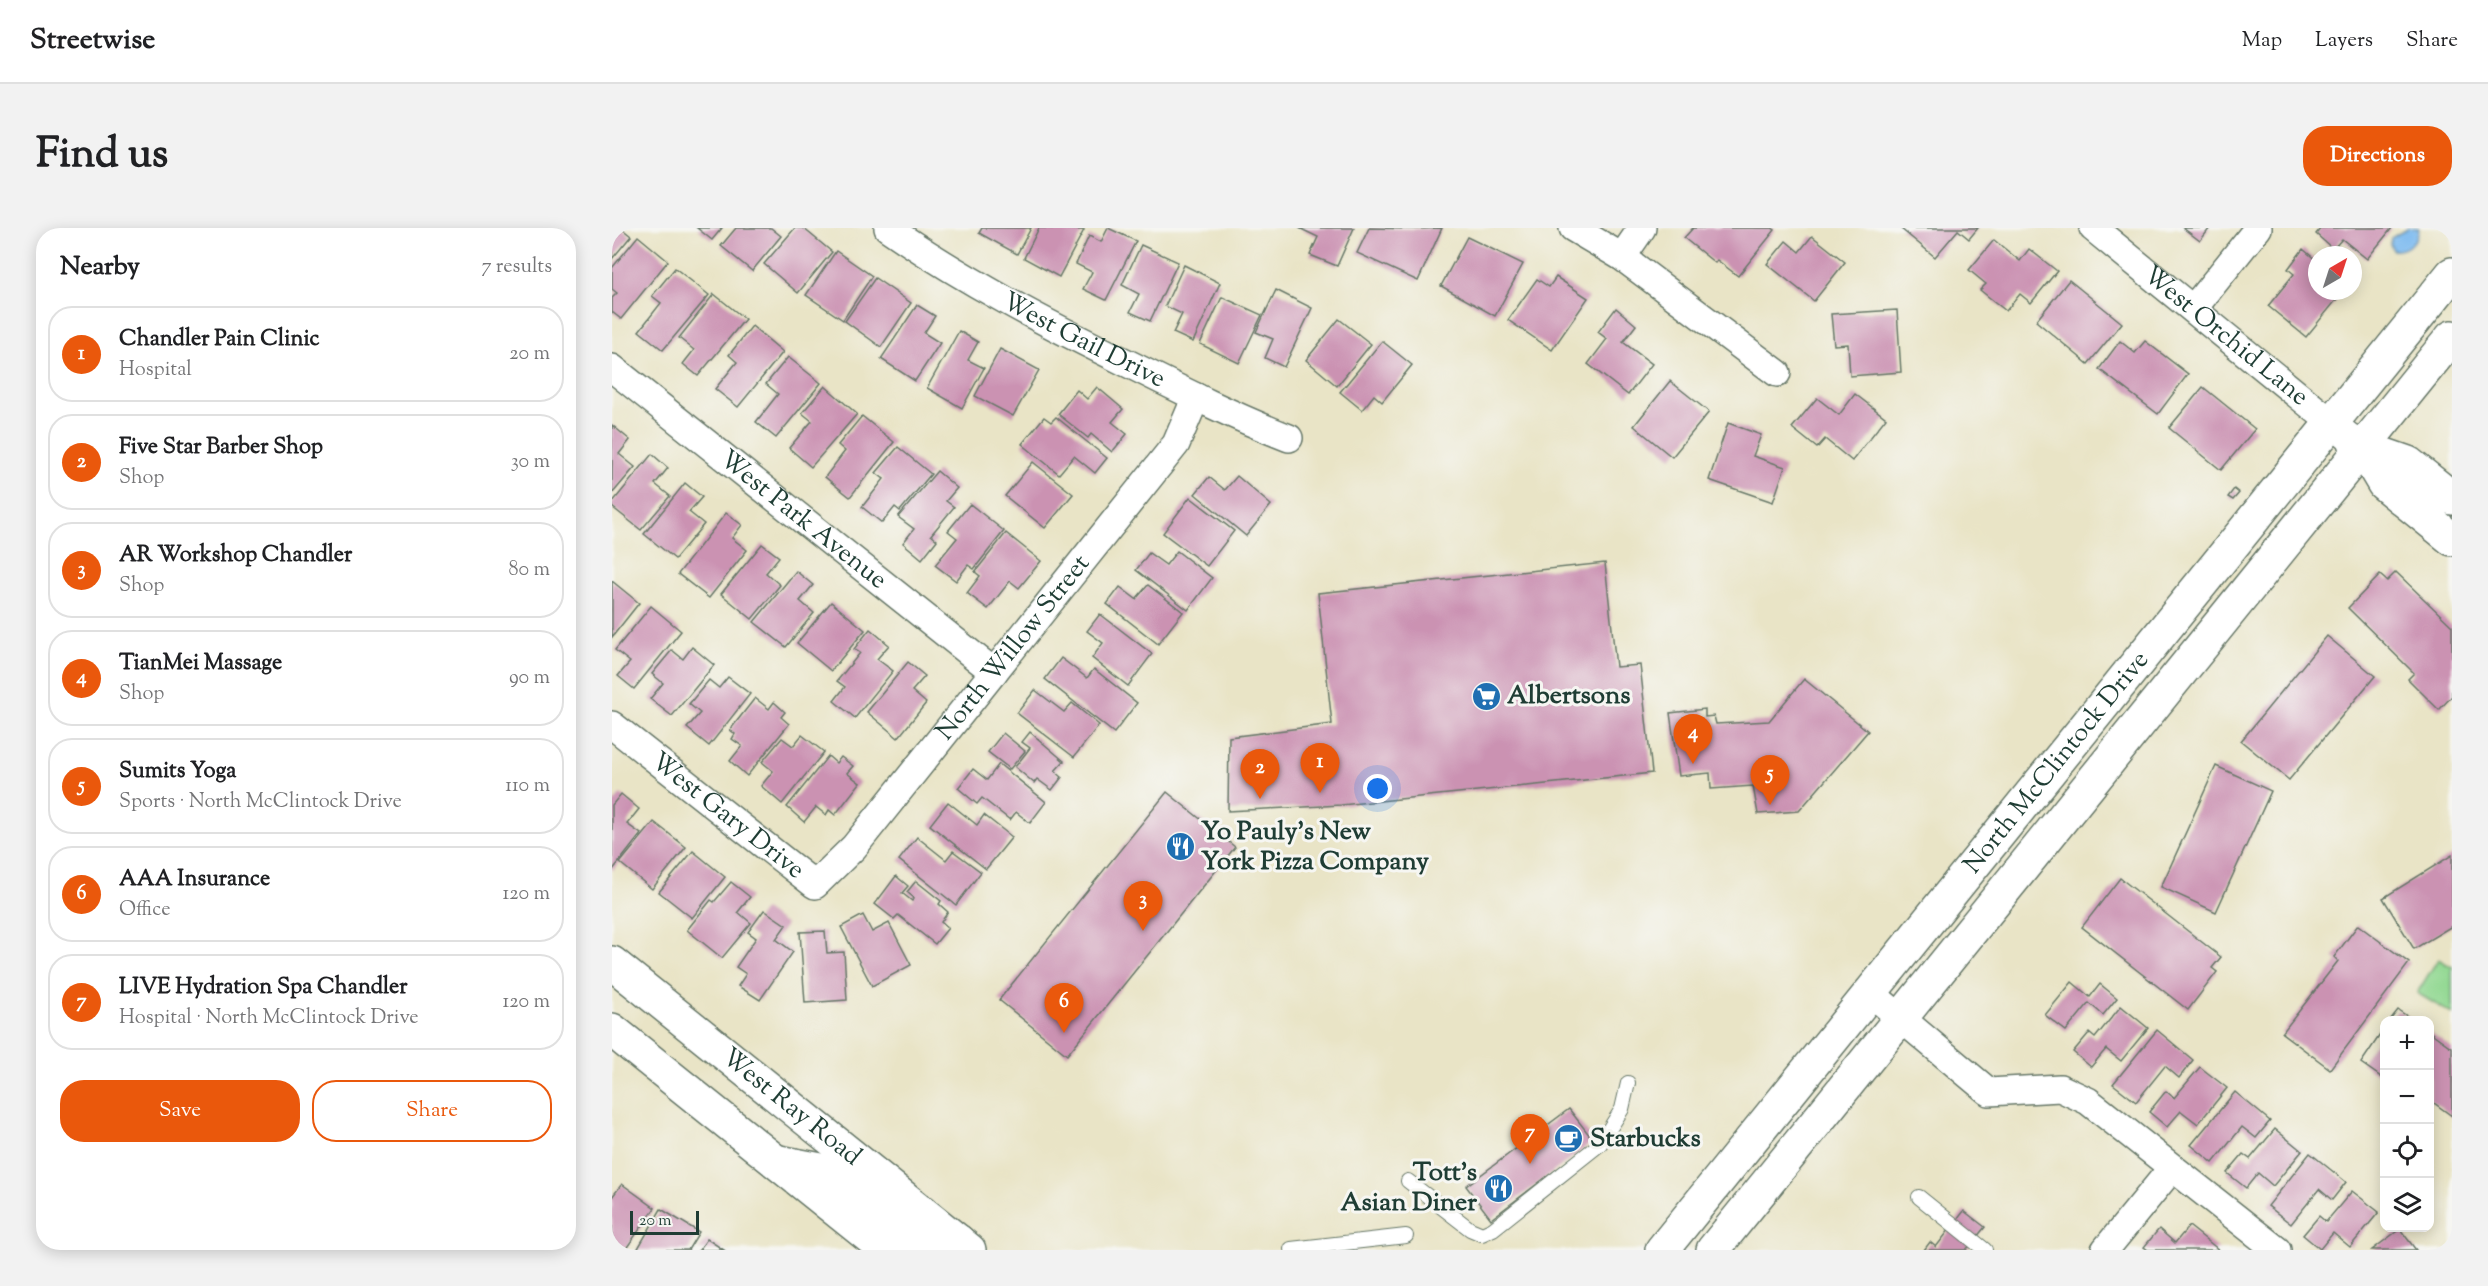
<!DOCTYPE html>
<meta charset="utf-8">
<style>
:root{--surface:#fff;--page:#f2f2f2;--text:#202124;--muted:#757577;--line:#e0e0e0;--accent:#ea580c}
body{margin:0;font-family:"Sorts Mill Goudy",serif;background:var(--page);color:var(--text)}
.controls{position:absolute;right:18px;bottom:18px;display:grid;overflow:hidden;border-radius:12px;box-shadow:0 3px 15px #0003}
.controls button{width:54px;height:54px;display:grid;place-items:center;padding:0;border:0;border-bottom:2px solid var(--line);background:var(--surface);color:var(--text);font:30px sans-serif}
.compass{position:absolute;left:1696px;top:18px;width:54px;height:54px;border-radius:50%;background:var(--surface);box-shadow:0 3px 15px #0003;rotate:39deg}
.scale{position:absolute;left:18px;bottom:15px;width:69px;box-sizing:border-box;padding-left:6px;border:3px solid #1f3d34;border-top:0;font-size:16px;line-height:21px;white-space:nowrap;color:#1f3d34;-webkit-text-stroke:4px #f6f6f2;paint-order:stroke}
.you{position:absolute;left:766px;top:561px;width:21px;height:21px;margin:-15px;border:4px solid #fff;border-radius:50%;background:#1a73e8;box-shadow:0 0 0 9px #1a73e833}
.badge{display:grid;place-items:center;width:39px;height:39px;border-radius:50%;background:var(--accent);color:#fff;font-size:20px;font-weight:700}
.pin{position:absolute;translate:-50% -50px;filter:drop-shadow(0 2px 3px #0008)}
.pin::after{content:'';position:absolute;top:32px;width:21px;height:18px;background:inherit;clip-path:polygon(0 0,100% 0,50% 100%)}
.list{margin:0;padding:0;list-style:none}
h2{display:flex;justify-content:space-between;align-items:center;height:78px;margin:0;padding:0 24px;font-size:26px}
h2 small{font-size:20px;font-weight:400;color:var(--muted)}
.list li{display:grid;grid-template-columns:39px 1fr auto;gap:18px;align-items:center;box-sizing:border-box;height:96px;margin:0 12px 12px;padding:0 12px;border:2px solid var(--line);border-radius:24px}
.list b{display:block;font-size:22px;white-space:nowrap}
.list p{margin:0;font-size:20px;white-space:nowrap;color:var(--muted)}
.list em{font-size:20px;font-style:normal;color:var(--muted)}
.actions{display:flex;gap:12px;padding:18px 24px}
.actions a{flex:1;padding:14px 0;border:2px solid var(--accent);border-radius:24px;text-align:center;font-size:21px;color:var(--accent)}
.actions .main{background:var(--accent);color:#fff}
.icon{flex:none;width:33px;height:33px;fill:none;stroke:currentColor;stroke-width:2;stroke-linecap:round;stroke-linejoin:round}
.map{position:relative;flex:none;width:1840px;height:1022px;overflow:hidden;border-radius:24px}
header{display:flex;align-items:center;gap:36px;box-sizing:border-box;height:84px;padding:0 30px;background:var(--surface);border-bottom:2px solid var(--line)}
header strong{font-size:28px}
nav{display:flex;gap:33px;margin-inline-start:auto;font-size:21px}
.intro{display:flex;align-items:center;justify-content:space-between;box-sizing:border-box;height:144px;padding:0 36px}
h1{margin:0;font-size:42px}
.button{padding:15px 27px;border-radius:24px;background:var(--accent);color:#fff;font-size:21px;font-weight:700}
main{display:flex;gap:36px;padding:0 36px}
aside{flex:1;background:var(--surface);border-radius:24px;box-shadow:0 3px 15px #0003}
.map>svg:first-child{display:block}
</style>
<header>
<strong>Streetwise</strong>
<nav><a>Map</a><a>Layers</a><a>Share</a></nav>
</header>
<div class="intro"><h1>Find us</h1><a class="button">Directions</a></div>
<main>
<aside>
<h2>Nearby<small>7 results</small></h2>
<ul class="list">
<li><span class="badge">1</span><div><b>Chandler Pain Clinic</b><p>Hospital</p></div><em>20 m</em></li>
<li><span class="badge">2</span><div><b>Five Star Barber Shop</b><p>Shop</p></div><em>30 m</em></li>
<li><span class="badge">3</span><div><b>AR Workshop Chandler</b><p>Shop</p></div><em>80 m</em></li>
<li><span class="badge">4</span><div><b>TianMei Massage</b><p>Shop</p></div><em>90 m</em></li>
<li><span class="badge">5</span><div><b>Sumits Yoga</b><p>Sports · North McClintock Drive</p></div><em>110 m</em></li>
<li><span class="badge">6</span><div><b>AAA Insurance</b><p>Office</p></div><em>120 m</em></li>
<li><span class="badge">7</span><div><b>LIVE Hydration Spa Chandler</b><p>Hospital · North McClintock Drive</p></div><em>120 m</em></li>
</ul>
<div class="actions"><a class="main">Save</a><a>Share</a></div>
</aside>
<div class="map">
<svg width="1840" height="1022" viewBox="0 0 1840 1022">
<rect width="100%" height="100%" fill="#f6f6f2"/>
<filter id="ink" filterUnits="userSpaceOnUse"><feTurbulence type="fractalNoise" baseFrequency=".0167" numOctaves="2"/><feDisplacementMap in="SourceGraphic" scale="12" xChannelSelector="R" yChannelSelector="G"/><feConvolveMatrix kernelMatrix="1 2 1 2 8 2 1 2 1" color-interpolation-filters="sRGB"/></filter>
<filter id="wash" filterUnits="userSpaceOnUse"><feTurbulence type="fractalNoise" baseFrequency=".008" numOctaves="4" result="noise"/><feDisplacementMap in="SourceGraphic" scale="24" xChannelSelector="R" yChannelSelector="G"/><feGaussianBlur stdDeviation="1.35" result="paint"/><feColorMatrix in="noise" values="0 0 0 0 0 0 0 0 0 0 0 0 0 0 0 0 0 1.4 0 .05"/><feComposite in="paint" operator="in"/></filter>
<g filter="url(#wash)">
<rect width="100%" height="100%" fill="#e9e4c6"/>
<polygon fill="#92d892" stroke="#588a63" stroke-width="1.5" points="1826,731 1840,739 1840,786 1805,765"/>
<path fill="#7cbaf0" stroke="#4e7c92" stroke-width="1.5" d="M1796 0 1807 1C1806 13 1793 24 1781 22L1778 16 1779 10Z"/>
<g id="blocks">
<g fill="#cb92b2">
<polygon points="0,0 9,0 19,8 0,31"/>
<polygon points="85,0 110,0 100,12"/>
<polygon points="124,0 159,0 169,8 140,43 109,18"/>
<polygon points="183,0 191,0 220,24 186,65 152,36"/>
<polygon points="370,0 419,0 405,26 367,5"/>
<polygon points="427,0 472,2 447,49 412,30"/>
<polygon points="496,0 524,13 494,72 471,61 480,44 464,36 477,8 489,14"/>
<polygon points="687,0 742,0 725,38 698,27 706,9"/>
<polygon points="757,0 804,1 830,0 806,53 745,25"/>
<polygon points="1081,0 1160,0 1163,2 1126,48 1105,32 1103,35 1072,10"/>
<polygon points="1288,0 1366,0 1357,11 1346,2 1323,29"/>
<polygon points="1571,0 1598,0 1588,13"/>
<polygon points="1709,0 1780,0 1755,31 1730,11 1721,21 1704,6"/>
<polygon points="26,8 56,33 9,91 0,84 0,70 5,65 0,61 0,40"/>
<polygon points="1200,8 1233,34 1202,73 1155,36 1174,13 1187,24"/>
<polygon points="855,9 911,36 883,88 829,58"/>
<polygon points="1382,12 1408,33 1417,21 1445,43 1419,75 1408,66 1394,83 1368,62 1374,56 1357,42"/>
<polygon points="529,17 566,34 538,93 518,84 527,66 510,57"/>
<polygon points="1691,21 1705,33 1705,63 1730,65 1694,109 1656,78 1682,46 1676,41"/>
<polygon points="224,23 260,48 231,92 194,67"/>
<polygon points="572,37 608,55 581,114 561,105 570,86 553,78"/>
<polygon points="63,40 97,67 51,122 27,103 49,75 40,68"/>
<polygon points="944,49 976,70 940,122 896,92 925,51 937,59"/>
<polygon points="263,50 299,75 269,119 233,93"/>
<polygon points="1457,52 1510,95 1476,136 1424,93"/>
<polygon points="664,62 700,80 672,139 653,130 661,111 644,104"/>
<polygon points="102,66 133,91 86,148 71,136 82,122 67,110"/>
<polygon points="610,69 650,87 627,135 588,116"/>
<polygon points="305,77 323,88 312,105 328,115 303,153 269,131"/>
<polygon points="1004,80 1024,97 1011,114 1040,136 1016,167 976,136 995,111 986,104"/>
<polygon points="1285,82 1289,144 1238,148 1236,116 1222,117 1219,86"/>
<polygon points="727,91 759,116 725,158 694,132"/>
<polygon points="140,98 171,124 126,179 103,161 125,134 117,127"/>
<polygon points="347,103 366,114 356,132 372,140 350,180 315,160"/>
<polygon points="770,113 800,137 770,174 762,167 750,182 728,164"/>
<polygon points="1508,113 1523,125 1533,113 1576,146 1546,186 1487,141"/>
<polygon points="388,121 427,142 401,188 363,168"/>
<polygon points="176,129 209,155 164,210 144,194 166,166 154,156"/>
<polygon points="1058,153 1097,184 1060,229 1022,198"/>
<polygon points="213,158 245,186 199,239 177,220 200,193 190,185"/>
<polygon points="485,159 511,181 500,194 515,206 500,224 479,206 476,210 446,186 465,162 475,171"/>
<polygon points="1591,159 1643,201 1609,242 1557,200"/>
<polygon points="1243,166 1274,190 1240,233 1213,211 1205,220 1180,200 1205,170 1227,187"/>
<polygon points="250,188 282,214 238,269 213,249 233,223 226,217"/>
<polygon points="432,189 439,194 444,189 495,230 483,245 462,228 447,246 410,216"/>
<polygon points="1116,195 1149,207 1141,228 1173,239 1161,274 1097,252"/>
<polygon points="0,197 18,212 7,226 23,239 0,266"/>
<polygon points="286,219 319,246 288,283 283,279 270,295 250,279 272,251 264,245"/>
<polygon points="40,226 56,240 43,256 58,268 29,302 0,279 0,275"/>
<polygon points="421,234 461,266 433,300 393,268"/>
<polygon points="325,243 345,260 334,273 342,279 319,307 325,312 310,331 291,315 302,301 286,289"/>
<polygon points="625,248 659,277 634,308 583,266 597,249 613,262"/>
<polygon points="73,255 90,269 77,284 92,296 63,331 32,306"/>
<polygon points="1622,261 1627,265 1621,272 1616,269"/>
<polygon points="578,269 622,303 595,338 551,305"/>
<polygon points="358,276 392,303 362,341 356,337 344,353 323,337 345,310 336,303"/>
<polygon points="114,285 130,297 120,310 135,322 97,370 66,346"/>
<polygon points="394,305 429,333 407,360 398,353 376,381 355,365 368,348 363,344"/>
<polygon points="150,316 167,329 154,345 168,357 140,391 109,366"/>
<polygon points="565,323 600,350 576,382 524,342 537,325 554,337"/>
<polygon points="993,335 1004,439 1028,437 1040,545 729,577 616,583 617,509 720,496 706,365"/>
<polygon points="184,343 201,357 188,373 202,385 174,419 142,394"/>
<polygon points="1784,344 1840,398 1840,468 1827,482 1796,451 1802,445 1736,380 1768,347 1775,353"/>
<polygon points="0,353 27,375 0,409"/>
<polygon points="536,357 571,384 546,416 495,376 508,359 524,371"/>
<polygon points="219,374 253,402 219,443 185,415"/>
<polygon points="39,378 69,403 22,461 6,448 18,434 3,422"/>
<polygon points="488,386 540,426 516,458 480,430 491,415 475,403"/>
<polygon points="258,401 277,417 265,431 281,443 243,490 222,473 233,459 225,453 248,425 242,421"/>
<polygon points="1715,408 1763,448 1677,552 1629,513"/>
<polygon points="80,419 102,437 60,488 38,471 51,455 40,446 60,422 71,431"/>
<polygon points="449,430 475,450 482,441 525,475 502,505 433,451"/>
<polygon points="296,434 313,448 300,463 314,475 286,510 255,484"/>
<polygon points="116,449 138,466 97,518 75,500 88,485 77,476 97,452 107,460"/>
<polygon points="1192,451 1256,503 1187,583 1146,586 1141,558 1099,561 1098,545 1067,548 1058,485 1093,481 1093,489 1102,488 1104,496 1157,493"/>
<polygon points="423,462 452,484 460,475 487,497 462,529 405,485"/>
<polygon points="143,470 157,481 162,474 173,484 169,489 177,496 135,548 118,533 130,518 120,511 123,506 118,502"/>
<polygon points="418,504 452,533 443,543 450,549 440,562 425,551 422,555 403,539 418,520 410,514"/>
<polygon points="391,505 413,523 398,541 376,524"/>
<polygon points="190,507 212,524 170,576 149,558 161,543 150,534 170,510 181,518"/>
<polygon points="216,528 224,535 229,529 241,538 235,545 248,555 223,587 217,582 214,587 204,579 192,594 175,579"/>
<polygon points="387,536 434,574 418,595 404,584 398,592 370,570 365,576 346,560 361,541 375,552"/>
<polygon points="1604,538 1659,563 1604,684 1549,659"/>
<polygon points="555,564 623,619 455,827 387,772"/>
<polygon points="9,566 27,581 15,596 29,606 0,643 0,577"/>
<polygon points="336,574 365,597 372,587 400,609 374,641 318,597"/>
<polygon points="42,594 74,619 40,661 8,635"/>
<polygon points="305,609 334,632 341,623 369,644 344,677 287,632"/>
<polygon points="81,623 113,649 80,690 47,664"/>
<polygon points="1840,627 1840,698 1802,721 1771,670"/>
<polygon points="284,648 296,658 290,665 300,673 302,670 295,664 304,653 329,673 327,676 336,684 329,694 336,700 323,716 286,687 282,691 263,676"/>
<polygon points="1508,650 1609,729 1600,740 1605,744 1576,782 1470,699"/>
<polygon points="119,654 138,669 126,684 139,695 110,730 75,702 99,672 102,674"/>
<polygon points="152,682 174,697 164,711 181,724 148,772 126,758 134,746 124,739 144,710 136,704"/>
<polygon points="251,687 260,704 277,695 299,737 260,758 229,699"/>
<polygon points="1746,697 1797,735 1718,841 1670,805 1726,733 1722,729"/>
<polygon points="213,703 215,725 232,724 235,772 193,775 188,704"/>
<polygon points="1460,754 1478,769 1488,756 1505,770 1491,787 1477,775 1454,803 1433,787"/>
<polygon points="1509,778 1536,800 1509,833 1494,821 1479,839 1461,824 1477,805 1483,810"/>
<polygon points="1786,782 1801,792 1778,792"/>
<polygon points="1772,801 1772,851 1749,835"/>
<polygon points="1545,802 1581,832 1567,850 1553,838 1524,874 1501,856"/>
<polygon points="1818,804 1840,820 1840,888 1818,872"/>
<polygon points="1588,839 1615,860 1586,896 1569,883 1555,899 1537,884 1554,863 1562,870"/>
<polygon points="1623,864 1658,893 1644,910 1630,899 1601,935 1579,917"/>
<polygon points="957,881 982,913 879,991 854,958"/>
<polygon points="1663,901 1690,923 1661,958 1646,945 1634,960 1615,945 1631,926 1638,931"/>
<polygon points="1698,925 1734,954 1720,972 1707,961 1679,996 1656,978"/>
<polygon points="10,956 43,980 13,1022 0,1022 0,969"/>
<polygon points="1740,963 1767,984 1738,1019 1721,1005 1708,1021 1691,1007 1707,988 1714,994"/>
<polygon points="49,981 87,1004 76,1022 25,1022"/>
<polygon points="1352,983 1373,999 1354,1022 1312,1022 1318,1014 1324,1019"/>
<polygon points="1577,998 1607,1022 1536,1022 1532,1019 1547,1001 1563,1015"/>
<polygon points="1788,1001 1804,1022 1760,1022"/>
<polygon points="95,1011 112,1022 87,1022"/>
</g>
</g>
</g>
<g filter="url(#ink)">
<use href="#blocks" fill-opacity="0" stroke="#667767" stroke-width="1.5"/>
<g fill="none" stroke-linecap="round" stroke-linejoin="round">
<defs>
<g id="service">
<polyline points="796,953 858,1001 870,1006 881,1001 988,916 1010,881 1016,855"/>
<polyline points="1307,969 1373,1022"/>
<polyline points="679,1021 794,1008"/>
</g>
<g id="minor">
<path id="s1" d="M276 0C353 53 435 96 519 137 571 163 623 189 677 210"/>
<polyline points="961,0 1010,29 1165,145"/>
<path id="s2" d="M1481 0 1736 208"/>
<polyline points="1010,29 1030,0"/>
<polyline points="1581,81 1646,0"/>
<path id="s3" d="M0 140 382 444"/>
<path id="s4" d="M0 497 203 657 242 619 564 216 584 169"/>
<polyline points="1260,766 1377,864 1448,860 1476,873 1665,1022"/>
<polyline points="1493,1022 1560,940"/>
</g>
<g id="tertiary">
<polyline points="1743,214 1750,219 1796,235 1840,270"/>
<polyline points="1750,219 1772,256 1840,311"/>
</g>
<g id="secondary">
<path id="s5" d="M1050 1022 1840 46"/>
<polyline points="1101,1022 1840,109"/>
</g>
<g id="primary">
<path id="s6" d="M0 735 357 1022"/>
<polyline points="0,802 274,1022"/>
<polyline points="167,934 214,943 301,1012 328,1016 346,1013"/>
</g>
</defs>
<use href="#service" stroke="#667767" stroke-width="16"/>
<use href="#minor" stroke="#667767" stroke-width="30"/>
<use href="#tertiary" stroke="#667767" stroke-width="36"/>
<use href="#secondary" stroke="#667767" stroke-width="36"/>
<use href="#primary" stroke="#667767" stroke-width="36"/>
<use href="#service" stroke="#fff" stroke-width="14"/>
<use href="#minor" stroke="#fff" stroke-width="27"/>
<use href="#tertiary" stroke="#fff" stroke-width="33"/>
<use href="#secondary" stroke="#fff" stroke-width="33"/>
<use href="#primary" stroke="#fff" stroke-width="33"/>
</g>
</g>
<defs>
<symbol id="supermarket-disc" viewBox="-11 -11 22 22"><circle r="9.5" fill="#1f6fb2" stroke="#f6f6f2"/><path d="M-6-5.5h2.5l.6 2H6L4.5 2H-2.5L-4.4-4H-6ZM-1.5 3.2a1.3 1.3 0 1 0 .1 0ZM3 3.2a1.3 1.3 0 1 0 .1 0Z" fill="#fff"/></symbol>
<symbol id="restaurant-disc" viewBox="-11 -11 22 22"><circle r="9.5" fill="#1f6fb2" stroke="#f6f6f2"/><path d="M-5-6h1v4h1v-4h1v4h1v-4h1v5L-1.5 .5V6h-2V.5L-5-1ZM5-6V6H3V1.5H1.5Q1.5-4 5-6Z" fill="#fff"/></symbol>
<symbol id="cafe-disc" viewBox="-11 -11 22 22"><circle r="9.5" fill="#1f6fb2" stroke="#f6f6f2"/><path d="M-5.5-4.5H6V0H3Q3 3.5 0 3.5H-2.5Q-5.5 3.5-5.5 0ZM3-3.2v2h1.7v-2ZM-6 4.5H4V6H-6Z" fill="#fff"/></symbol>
</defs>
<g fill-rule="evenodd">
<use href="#supermarket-disc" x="858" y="452" width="33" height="33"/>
<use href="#restaurant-disc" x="552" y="602" width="33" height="33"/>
<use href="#cafe-disc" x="940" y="894" width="33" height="33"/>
<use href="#restaurant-disc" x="870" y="944" width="33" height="33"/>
</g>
<g text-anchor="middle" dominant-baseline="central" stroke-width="6" stroke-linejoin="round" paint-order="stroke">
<g font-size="26" fill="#1f3d34" stroke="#f6f6f2">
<text stroke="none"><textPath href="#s2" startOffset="171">West Orchid Lane</textPath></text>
<text stroke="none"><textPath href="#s1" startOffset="226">West Gail Drive</textPath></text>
<text stroke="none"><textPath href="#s3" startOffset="244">West Park Avenue</textPath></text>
<text stroke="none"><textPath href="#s4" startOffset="568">North Willow Street</textPath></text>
<text stroke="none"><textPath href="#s5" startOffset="627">North McClintock Drive</textPath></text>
<text stroke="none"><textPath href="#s4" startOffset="147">West Gary Drive</textPath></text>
<text stroke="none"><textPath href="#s6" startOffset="230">West Ray Road</textPath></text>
</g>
<g font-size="26" font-weight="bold" fill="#1f3d34" stroke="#f6f6f2" text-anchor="start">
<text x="895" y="468">Albertsons</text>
<text x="589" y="604">Yo Pauly's New<tspan x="589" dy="30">York Pizza Company</tspan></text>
<text x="978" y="911">Starbucks</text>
<text x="865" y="945" text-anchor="end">Tott's<tspan x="865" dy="30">Asian Diner</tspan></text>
</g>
</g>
</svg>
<div class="controls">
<button>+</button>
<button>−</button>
<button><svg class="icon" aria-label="locate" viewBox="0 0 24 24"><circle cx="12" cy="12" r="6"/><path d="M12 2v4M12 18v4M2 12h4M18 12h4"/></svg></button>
<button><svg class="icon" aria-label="layers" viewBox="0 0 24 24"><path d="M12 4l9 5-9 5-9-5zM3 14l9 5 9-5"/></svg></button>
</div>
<svg class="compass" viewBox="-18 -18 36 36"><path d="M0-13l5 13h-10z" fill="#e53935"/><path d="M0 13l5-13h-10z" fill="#757577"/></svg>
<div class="scale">20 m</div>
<div class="you"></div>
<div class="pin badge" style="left:708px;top:565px">1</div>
<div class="pin badge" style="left:648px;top:571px">2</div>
<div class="pin badge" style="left:531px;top:703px">3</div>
<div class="pin badge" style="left:1081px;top:536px">4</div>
<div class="pin badge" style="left:1158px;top:577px">5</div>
<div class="pin badge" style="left:452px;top:805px">6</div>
<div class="pin badge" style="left:918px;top:936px">7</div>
</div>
</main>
